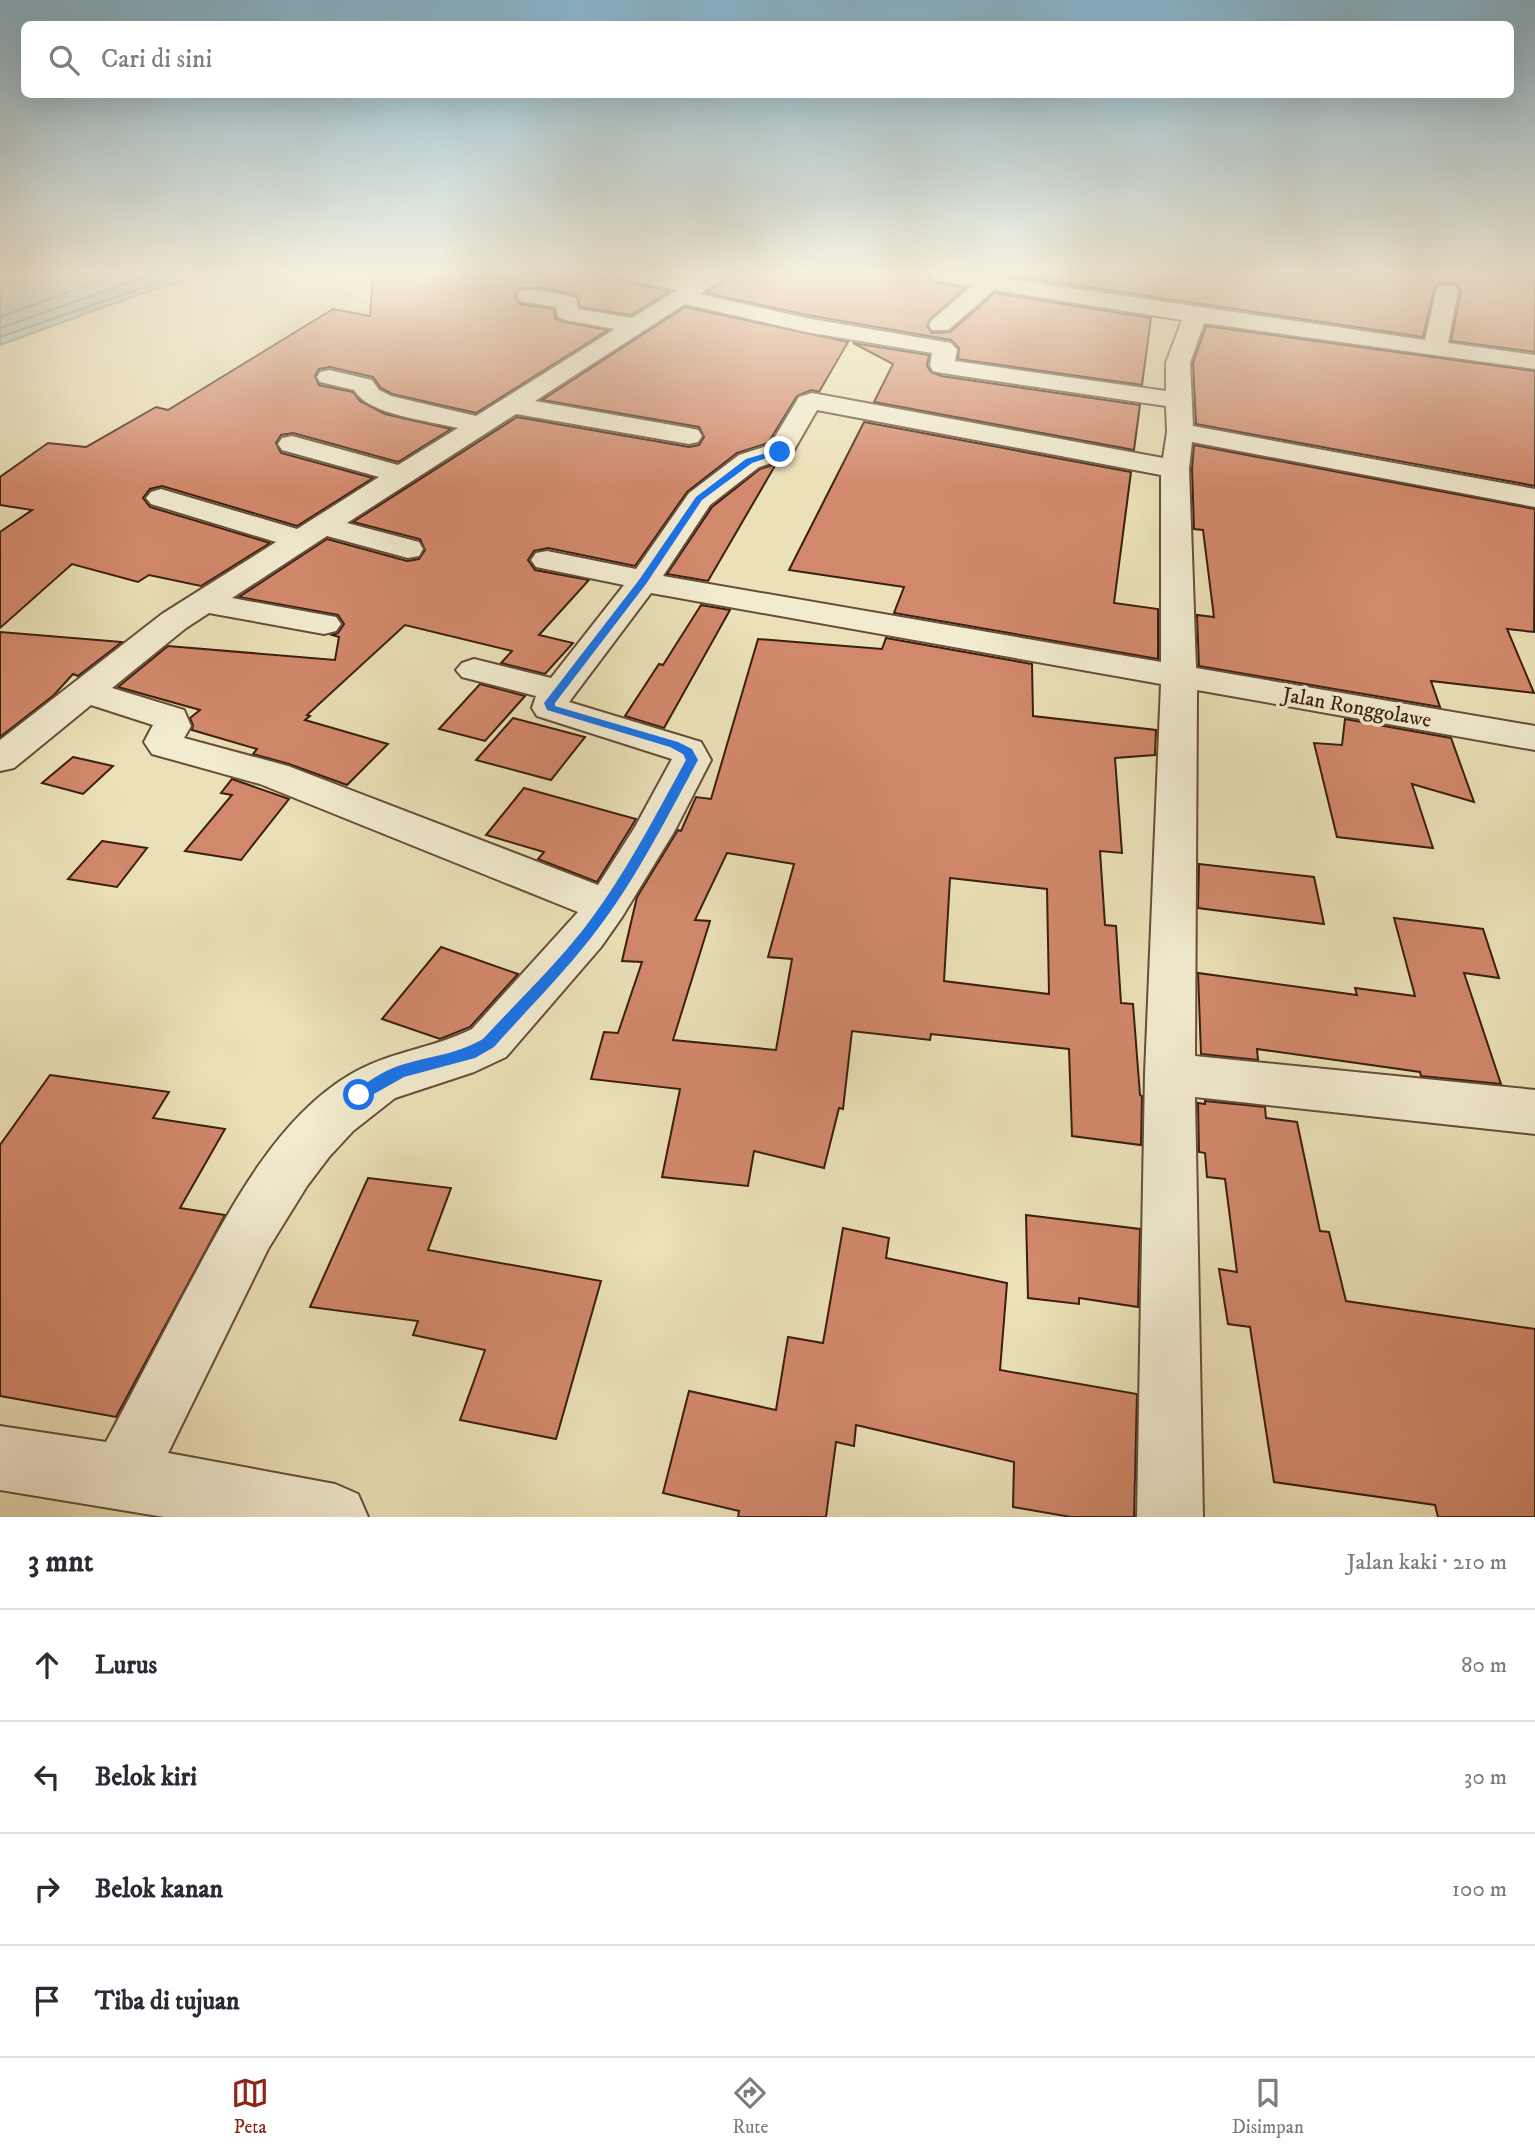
<!DOCTYPE html>
<html lang="id">
<meta charset="utf-8">
<style>
:root{--surface:#fff;--page:#f7f7f7;--text:#2b2b33;--muted:#7c7c81;--line:#e1e1e2;--accent:#8f2418}
body{margin:0;font-family:"IM FELL DW Pica",serif;background:var(--page);color:var(--text)}
.stop{position:absolute;width:21px;height:21px;margin:-16px;border:5px solid #1a73e8;border-radius:50%;background:#fff}
.stop.end{background:#1a73e8;border-color:#fff;box-shadow:0 2px 7px #0008}
.list{margin:0;padding:0;list-style:none}
h2{display:flex;justify-content:space-between;align-items:center;height:91px;margin:0;padding:0 28px;font-size:30px}
h2 small{font-size:23px;font-weight:400;color:var(--muted)}
.list li{display:grid;grid-template-columns:46px 1fr auto;gap:21px;align-items:center;box-sizing:border-box;height:112px;padding:0 28px;border-top:2px solid var(--line)}
.list b{display:block;font-size:26px;white-space:nowrap}
.list em{font-size:23px;font-style:normal;color:var(--muted)}
.icon{flex:none;width:38px;height:38px;fill:none;stroke:currentColor;stroke-width:2;stroke-linecap:round;stroke-linejoin:round}
.map{position:relative;flex:none;width:1535px;height:1517px;overflow:hidden}
.search{position:absolute;background:var(--surface);box-shadow:0 7px 28px #0002;left:21px;right:21px;top:21px;height:77px;display:flex;align-items:center;gap:18px;box-sizing:border-box;padding:0 24px;border-radius:10px;color:var(--muted);font-size:26px}
.sheet{height:539px;background:var(--surface)}
nav{display:flex;justify-content:space-around;align-items:center;box-sizing:border-box;height:98px;border-top:2px solid var(--line);background:var(--surface);font-size:19px;color:var(--muted)}
nav a{display:grid;justify-items:center;gap:4px}
nav .on{color:var(--accent)}
.map>svg:first-child{display:block}
</style>
<div class="map">
<svg width="1535" height="1517" viewBox="0 0 1535 1517">
<rect width="100%" height="100%" fill="#ebe0b7"/>
<filter id="stains"><feTurbulence type="fractalNoise" baseFrequency=".00286" numOctaves="4"/><feColorMatrix values="0 0 0 0 .2 0 0 0 0 .09 0 0 0 0 .02 0 0 0 .5 -.17"/></filter>
<radialGradient id="worn" r=".72"><stop offset=".6" stop-color="#630" stop-opacity="0"/><stop offset="1" stop-color="#630" stop-opacity=".3"/></radialGradient>
<polygon fill="#98bdae" stroke="#727d6e" stroke-width="2" points="0,275 204,275 137,295 0,345"/>
<g fill="none" stroke-linecap="round" stroke-linejoin="round">
<g stroke="#696e5e" stroke-width="2">
<polyline points="0,317 116,275"/>
<polyline points="0,328 150,275"/>
<polyline points="0,337 180,275"/>
</g>
</g>
<g fill="#d2886c" stroke="#3a1e0e" stroke-width="2" fill-rule="evenodd">
<polygon points="373,275 621,275 626,282 670,291 631,315 580,307 577,295 563,292 541,288 520,288 515,295 520,304 554,309 555,318 564,322 608,330 476,413 392,394 381,388 373,377 330,367 319,369 315,376 319,385 353,392 360,401 385,414 451,429 398,462 293,433 281,435 276,443 281,453 373,478 297,526 162,486 150,489 143,498 150,507 270,543 201,586 149,575 138,582 72,564 0,628 0,532 32,510 0,505 0,477 48,443 86,447 156,407 168,410 333,309 370,316"/>
<polygon points="728,275 927,275 933,282 966,288 930,319 927,326 932,333 950,332 995,293 1151,318 1142,385 958,359 959,348 951,340 807,315 706,293 723,281"/>
<polygon points="1006,275 1535,275 1535,352 1451,341 1461,291 1455,283 1439,283 1434,290 1423,337"/>
<polygon points="685,307 848,342 819,392 811,390 797,396 768,443 737,453 687,492 635,566 548,548 534,551 528,560 535,570 589,580 539,635 573,643 545,674 501,663 512,651 405,625 307,715 310,716 305,720 388,744 347,785 289,764 253,754 257,749 192,730 193,725 190,718 200,710 118,687 168,646 335,660 339,637 332,635 338,633 344,624 338,615 239,597 327,539 407,561 419,559 425,550 420,539 353,522 517,417 689,447 699,445 704,437 699,427 542,400"/>
<polygon points="1206,326 1535,371 1535,486 1196,424 1193,363"/>
<polygon points="853,343 929,355 927,366 931,372 941,376 1140,405 1134,450 874,402 893,364"/>
<polygon points="864,422 1131,472 1114,603 1158,609 1158,659 894,613 904,587 789,570"/>
<polygon points="1194,445 1535,509 1534,632 1507,629 1534,693 1431,681 1440,707 1199,666 1197,615 1214,617 1203,530 1194,529 1192,469"/>
<polygon points="776,464 708,581 667,574 712,507 760,469"/>
<polygon points="701,605 730,610 664,728 625,716 659,664 663,665"/>
<polygon points="0,632 122,642 78,676 73,674 54,695 0,737"/>
<path d="M886 638 1032 664 1033 716 1156 730 1155 755 1115 758 1122 853 1100 851 1105 925 1116 926 1121 1003 1133 1004 1140 1095 1142 1096 1141 1145 1072 1136 1069 1049 931 1034 930 1040 852 1031 843 1109 839 1108 824 1168 754 1151 748 1186 662 1177 680 1089 591 1079 604 1032 618 1033 642 962 622 961 637 897 678 830 681 831 696 797 711 799 758 639 882 649ZM727 853 794 864 768 957 792 959 776 1050 673 1040 710 921 695 920ZM950 878 1047 889 1049 994 944 981Z"/>
<polygon points="480,684 525,696 485,741 439,729"/>
<polygon points="513,718 585,737 551,780 476,760"/>
<polygon points="1345,719 1451,738 1474,802 1412,784 1433,848 1337,837 1314,743 1342,745"/>
<polygon points="73,757 113,766 83,794 42,783"/>
<polygon points="232,779 289,799 241,860 185,851 232,795 221,793"/>
<polygon points="524,788 636,819 597,882 538,859 544,852 486,835"/>
<polygon points="102,841 147,848 117,887 68,879"/>
<polygon points="1199,864 1314,877 1324,924 1198,908"/>
<polygon points="1394,918 1483,929 1499,978 1464,973 1501,1084 1421,1076 1420,1072 1257,1049 1258,1060 1201,1054 1198,973 1357,995 1355,988 1415,996"/>
<polygon points="441,947 518,974 470,1027 440,1039 382,1019"/>
<polygon points="50,1075 169,1092 153,1118 225,1129 180,1208 225,1215 116,1417 0,1396 0,1145"/>
<polygon points="1205,1101 1265,1107 1266,1118 1297,1122 1320,1231 1329,1232 1346,1301 1535,1329 1535,1517 1438,1517 1435,1505 1274,1482 1250,1327 1228,1324 1219,1269 1237,1272 1225,1179 1207,1177 1205,1153 1199,1152 1198,1103 1205,1104"/>
<polygon points="368,1178 451,1188 428,1250 601,1281 556,1439 460,1420 485,1350 413,1335 418,1321 310,1307"/>
<polygon points="1026,1215 1140,1229 1138,1307 1079,1298 1079,1304 1028,1298"/>
<polygon points="843,1228 889,1238 886,1258 1007,1283 1000,1370 1137,1394 1134,1517 1071,1517 1013,1507 1014,1462 856,1425 854,1446 836,1442 826,1517 738,1517 739,1511 663,1493 689,1391 776,1410 788,1337 823,1343"/>
</g>
<g fill="none" stroke-linecap="round" stroke-linejoin="round">
<defs>
<path id="minor" d="M624 275H665L693 280 701 275H725L722 279 700 294 806 318 951 343 957 350 955 361 1166 391V363L1182 320 994 290 948 330H932L929 325 932 320 972 286 933 279 929 275H1004L1003 278 1425 340 1436 291 1439 286H1455L1458 291 1448 343 1535 355V369L1204 323 1190 363 1193 426 1535 489V507L1192 442 1189 469 1196 668 1535 726V750L1197 690 1195 1056 1535 1090V1134L1195 1097 1203 1517H1137L1145 1074 1161 684 651 593 569 702 701 742 711 760 674 832 622 917 601 947 506 1057 474 1072 395 1098 353 1131 329 1157 307 1186 268 1249 168 1453 335 1484 358 1494 368 1517H164L0 1490V1426L106 1442C132 1393 157 1345 183 1296 224 1220 272 1122 348 1076 386 1052 432 1049 472 1029L578 912 260 784 152 754 144 742 153 725 91 705 14 768 0 771V740L162 614 276 542 151 504 146 498 151 492 161 489 171 492 297 529 379 477 282 450 278 444 282 438 292 436 398 465 458 428C430 421 368 415 354 390L320 382 317 377 320 372 329 370 372 380 379 390 391 396 476 416 615 329 565 320 558 317 556 307 520 301 517 296 520 291C537 287 559 294 576 298L578 309 632 318 677 290 627 279ZM685 304 806 332 932 353 930 366 933 371 942 373 1166 406 1167 432 1163 458 812 393 799 397 770 445 739 455 689 493 636 569 547 551 536 553 531 560 536 567 624 585 551 678 474 659 462 663 456 670 462 677 536 696 532 708 537 716 672 759 635 827 598 885 288 766 184 738 191 726 184 710 112 688 186 628 209 613 324 634 336 631 341 624 336 617 232 598 327 536 408 558 419 556 423 549 419 542 347 523 516 414 689 444 698 442 702 436 698 430 689 428 535 401ZM817 410 1161 475V662L663 576 710 505 759 467 790 457Z"/>
</defs>
<use href="#minor" stroke="#664e38" stroke-width="4"/>
<use href="#minor" fill="#f2ebd0" fill-rule="evenodd"/>
</g>
<linearGradient id="sky" x2="0" y2="1"><stop stop-color="#88b8d1"/><stop offset="0.56" stop-color="#f6f1df"/><stop offset="1" stop-color="#f6f1df" stop-opacity="0"/></linearGradient>
<rect width="1535" height="487" fill="url(#sky)"/>
<path fill="#1a73e8" d="M777 450 784 452 752 463 702 500 646 584 555 703V706L678 742 692 749 698 760C665 821 633 885 590 939 560 977 526 1011 494 1047L475 1058 404 1077 365 1099H354L352 1095 354 1091C368 1082 383 1071 398 1066 428 1056 456 1055 483 1039 516 1003 552 969 582 931 623 879 654 818 686 760L683 754 670 747 547 710 544 703 639 580 696 497 746 459Z"/>
<g text-anchor="middle" dominant-baseline="central" stroke-width="7" stroke-linejoin="round" paint-order="stroke">
<g font-size="21" fill="#3a1e0e" stroke="#f2ebd0">
<text transform="translate(1357 708) rotate(10)">Jalan Ronggolawe</text>
</g>
</g>
<rect width="100%" height="100%" filter="url(#stains)"/>
<rect width="100%" height="100%" fill="url(#worn)"/>
</svg>
<div class="stop" style="left:359px;top:1095px"></div>
<div class="stop end" style="left:780px;top:452px"></div>
<div class="search"><svg class="icon" aria-label="search" viewBox="0 0 24 24"><circle cx="10" cy="10" r="6"/><path d="M15 15l6 6"/></svg>Cari di sini</div>
</div>
<section class="sheet">
<h2>3 mnt<small>Jalan kaki · 210 m</small></h2>
<ul class="list">
<li><svg class="icon" aria-label="ahead" viewBox="0 0 24 24"><path d="M12 20V5M6 11l6-6 6 6"/></svg><div><b>Lurus</b></div><em>80 m</em></li>
<li><svg class="icon" aria-label="left" viewBox="0 0 24 24"><path d="M17 20v-9H6M10 6l-5 5 5 5"/></svg><div><b>Belok kiri</b></div><em>30 m</em></li>
<li><svg class="icon" aria-label="right" viewBox="0 0 24 24"><path d="M7 20v-9h11M14 6l5 5-5 5"/></svg><div><b>Belok kanan</b></div><em>100 m</em></li>
<li><svg class="icon" aria-label="arrive" viewBox="0 0 24 24"><path d="M6 21V4h12l-3 4 3 4H6"/></svg><div><b>Tiba di tujuan</b></div></li>
</ul>
</section>
<nav>
<a class="on"><svg class="icon" aria-label="map" viewBox="0 0 24 24"><path d="M3 6l6-2 6 2 6-2v14l-6 2-6-2-6 2zM9 4v14M15 6v14"/></svg>Peta</a>
<a><svg class="icon" aria-label="directions" viewBox="0 0 24 24"><path d="M12 3l9 9-9 9-9-9zM9 14v-3h6M13 9l2 2-2 2"/></svg>Rute</a>
<a><svg class="icon" aria-label="saved" viewBox="0 0 24 24"><path d="M7 4h10v16l-5-4-5 4z"/></svg>Disimpan</a>
</nav>
